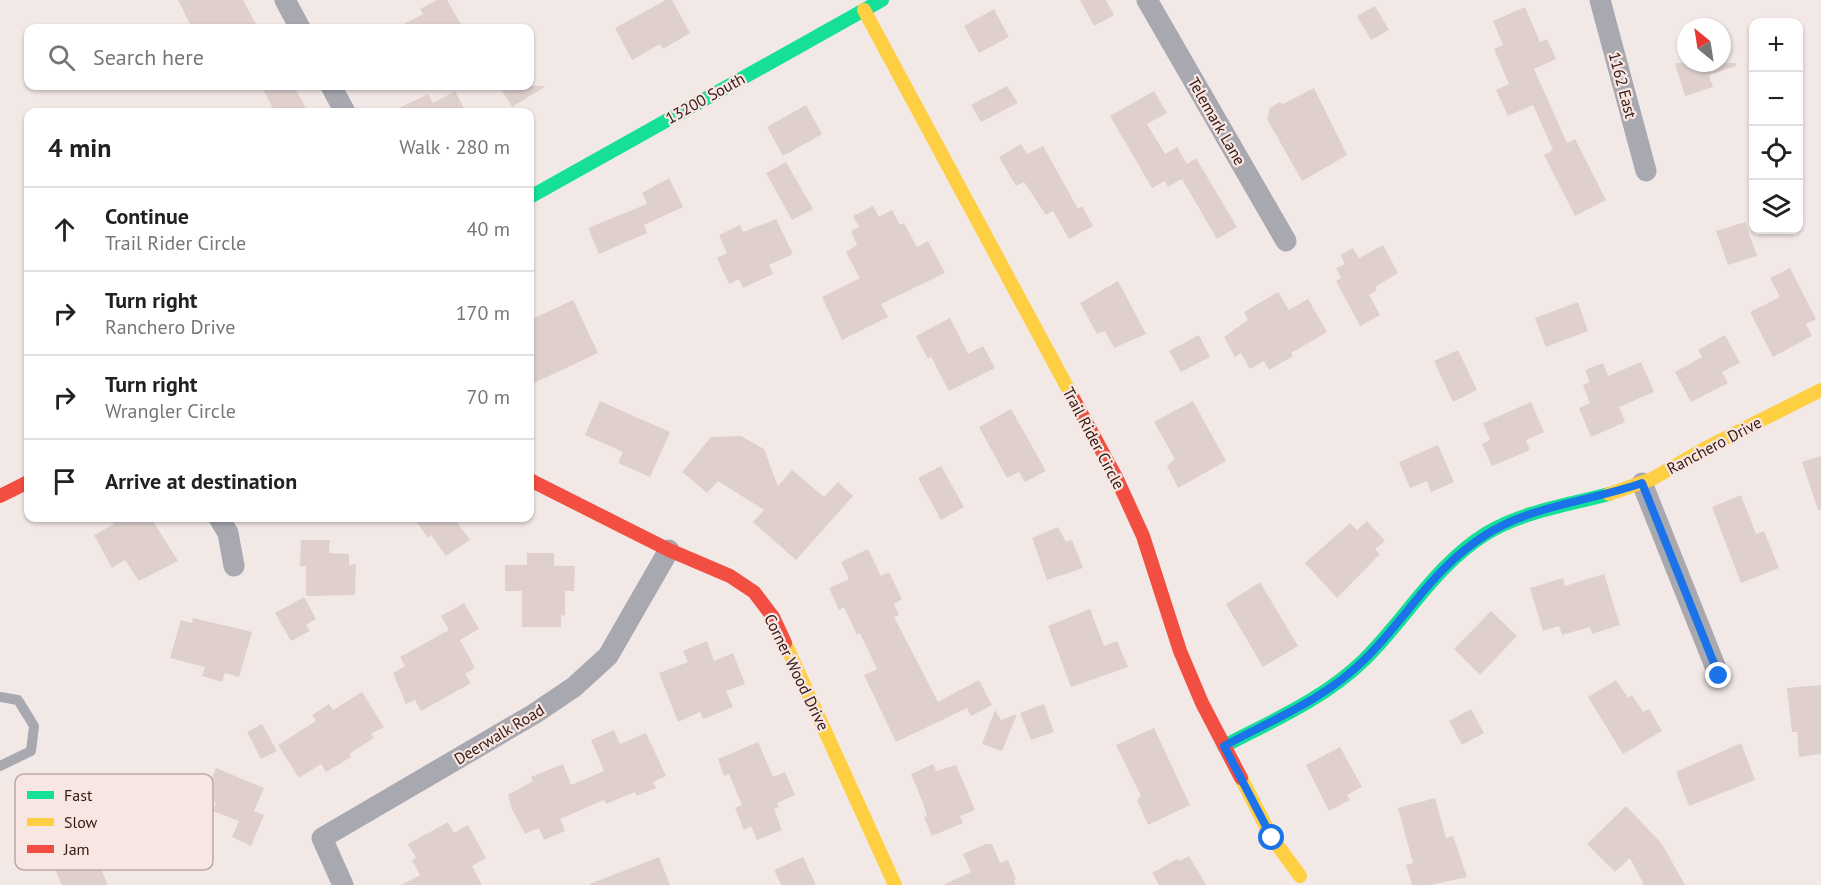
<!DOCTYPE html>
<meta charset="utf-8">
<style>
:root{--surface:#fff;--page:#f2f2f2;--text:#222;--muted:#767676;--line:#e0e0e0}
body{margin:0;font-family:"PT Sans",sans-serif;background:var(--page);color:var(--text)}
.controls{position:absolute;right:18px;top:18px;display:grid;overflow:hidden;border-radius:12px;box-shadow:0 2px 4px #0004}
.controls button{width:54px;height:54px;display:grid;place-items:center;padding:0;border:0;border-bottom:2px solid var(--line);background:var(--surface);color:var(--text);font:30px sans-serif}
.compass{position:absolute;left:1677px;top:18px;width:54px;height:54px;border-radius:50%;background:var(--surface);box-shadow:0 2px 4px #0004;rotate:330deg}
.stop{position:absolute;width:18px;height:18px;margin:-14px;border:4px solid #1a73e8;border-radius:50%;background:#fff}
.stop.end{background:#1a73e8;border-color:#fff;box-shadow:0 2px 6px #0008}
.list{margin:0;padding:0;list-style:none}
h2{display:flex;justify-content:space-between;align-items:center;height:78px;margin:0;padding:0 24px;font-size:26px}
h2 small{font-size:20px;font-weight:400;color:var(--muted)}
.list li{display:grid;grid-template-columns:39px 1fr auto;gap:18px;align-items:center;box-sizing:border-box;height:84px;padding:0 24px;border-top:2px solid var(--line)}
.list b{display:block;font-size:22px;white-space:nowrap}
.list p{margin:0;font-size:20px;white-space:nowrap;color:var(--muted)}
.list em{font-size:20px;font-style:normal;color:var(--muted)}
.icon{flex:none;width:33px;height:33px;fill:none;stroke:currentColor;stroke-width:2;stroke-linecap:round;stroke-linejoin:round}
.map{position:relative;flex:none;width:1821px;height:885px;overflow:hidden}
.search{position:absolute;background:var(--surface);box-shadow:0 2px 4px #0004;left:24px;top:24px;width:510px;height:66px;display:flex;align-items:center;gap:15px;box-sizing:border-box;padding:0 21px;border-radius:12px;color:var(--muted);font-size:22px}
.panel{position:absolute;background:var(--surface);box-shadow:0 2px 4px #0004;left:24px;top:108px;width:510px;height:414px;border-radius:12px}
.map>svg:first-child{display:block}
</style>
<div class="map">
<svg width="1821" height="885" viewBox="0 0 1821 885">
<rect width="100%" height="100%" fill="#f2e9e7"/>
<g fill="#dfd0cd">
<polygon points="178,0 243,0 258,28 192,28"/>
<polygon points="437,0 447,0 463,28 396,28 423,14 420,9"/>
<polygon points="666,0 672,0 690,33 663,49 660,44 632,60 615,28"/>
<polygon points="1080,0 1106,0 1114,15 1094,26"/>
<polygon points="1375,6 1389,30 1371,40 1357,16"/>
<polygon points="1525,7 1540,42 1547,39 1556,59 1534,69 1567,143 1575,139 1606,200 1575,216 1544,155 1553,150 1533,105 1508,116 1496,90 1509,84 1494,49 1503,45 1493,21"/>
<polygon points="994,9 1009,37 979,53 964,26"/>
<polygon points="1675,63 1736,63 1736,66 1709,75 1713,87 1685,96"/>
<polygon points="261,86 294,86 308,112 275,112"/>
<polygon points="499,86 546,86 512,107"/>
<polygon points="1007,86 1018,103 981,122 971,105"/>
<polygon points="1314,88 1347,155 1302,181 1267,119 1270,108 1279,102 1283,104"/>
<polygon points="455,91 466,112 391,112 428,94 433,103"/>
<polygon points="1154,91 1167,113 1147,124 1165,154 1177,147 1187,164 1196,158 1237,227 1217,239 1182,179 1168,187 1165,181 1152,188 1110,116"/>
<polygon points="806,105 822,134 783,156 767,127"/>
<polygon points="1021,144 1027,154 1043,146 1078,209 1082,206 1093,226 1069,239 1053,211 1046,215 1024,182 1016,186 999,157"/>
<polygon points="786,162 813,209 792,220 766,173"/>
<polygon points="669,178 683,207 644,225 647,233 599,254 588,228 647,204 642,193"/>
<polygon points="873,206 879,217 892,210 900,225 904,223 917,247 928,241 945,273 881,304 888,317 842,340 822,297 860,278 846,252 857,245 851,231 859,227 853,216"/>
<polygon points="776,219 793,254 769,265 773,274 743,288 739,279 729,284 717,258 727,253 719,235 740,225 743,232"/>
<polygon points="1745,222 1757,256 1728,265 1716,231"/>
<polygon points="1383,245 1398,273 1375,287 1377,290 1369,295 1380,315 1360,326 1336,281 1341,278 1336,268 1345,264 1340,255 1353,248 1359,258"/>
<polygon points="1790,268 1816,319 1806,324 1812,336 1773,357 1750,312 1780,297 1770,278"/>
<polygon points="1118,281 1146,334 1114,348 1105,331 1097,334 1080,303"/>
<polygon points="1278,292 1289,310 1308,299 1327,332 1291,353 1293,356 1269,370 1264,361 1250,369 1241,353 1235,357 1224,337 1248,320 1244,312"/>
<polygon points="573,300 598,353 530,385 530,320"/>
<polygon points="1578,302 1588,331 1546,347 1535,318"/>
<polygon points="950,318 968,354 983,346 995,368 949,391 931,357 928,359 916,336"/>
<polygon points="1199,335 1210,357 1181,372 1169,351"/>
<polygon points="1725,335 1740,363 1722,372 1728,383 1691,402 1675,372 1702,357 1698,350"/>
<polygon points="1458,350 1477,390 1453,402 1434,361"/>
<polygon points="1641,362 1654,392 1619,407 1625,422 1591,437 1579,408 1590,403 1583,385 1590,382 1585,370 1603,363 1608,376"/>
<polygon points="600,401 670,432 650,477 618,463 623,452 585,435"/>
<polygon points="1193,401 1226,461 1178,488 1167,466 1175,459 1154,422"/>
<polygon points="1531,402 1544,432 1526,440 1530,450 1492,466 1482,444 1490,440 1483,423"/>
<polygon points="1011,409 1046,471 1025,482 1019,472 1007,478 979,427"/>
<polygon points="741,436 764,449 778,486 792,470 824,497 838,482 853,496 796,560 753,522 764,510 718,481 707,493 682,472 711,437"/>
<polygon points="1438,445 1454,482 1431,492 1427,481 1410,488 1399,462"/>
<polygon points="1821,456 1821,510 1818,510 1802,462"/>
<polygon points="941,466 964,507 941,520 918,478"/>
<polygon points="1741,495 1756,534 1764,531 1779,568 1741,583 1712,507"/>
<polygon points="110,518 151,518 178,561 139,581 125,560 112,568 94,535 114,524"/>
<polygon points="414,518 454,518 470,540 446,556 431,535 428,538"/>
<polygon points="1367,521 1385,541 1375,549 1380,554 1337,598 1305,563 1350,523 1357,530"/>
<polygon points="1058,527 1066,542 1072,540 1083,568 1047,580 1032,538"/>
<polygon points="301,540 330,540 329,553 349,554 349,565 356,564 355,595 306,596 306,566 300,566"/>
<polygon points="868,549 881,576 889,572 902,599 894,604 899,615 894,617 938,702 979,680 992,705 971,716 967,708 896,742 864,675 877,669 860,633 857,635 844,607 839,610 829,588 849,579 841,562"/>
<polygon points="527,553 554,553 554,566 575,566 574,591 565,591 565,616 561,615 561,627 522,627 522,591 505,591 505,565 527,565"/>
<polygon points="1604,574 1620,625 1592,634 1590,627 1562,635 1559,626 1543,631 1530,588 1563,578 1565,586"/>
<polygon points="1260,582 1298,646 1263,667 1226,604"/>
<polygon points="304,597 316,619 306,625 310,631 291,641 275,613"/>
<polygon points="464,603 479,629 460,640 475,668 465,674 471,683 421,711 415,700 406,704 393,673 405,666 400,657 449,630 441,616"/>
<polygon points="1090,609 1104,646 1117,641 1128,667 1071,687 1048,626"/>
<polygon points="1491,611 1517,636 1480,675 1454,649"/>
<polygon points="193,618 252,632 239,677 225,673 222,682 202,676 205,667 170,658 181,620 192,623"/>
<polygon points="707,641 714,661 733,653 745,684 726,691 733,707 703,719 700,712 678,722 659,673 688,662 683,651"/>
<polygon points="1616,680 1628,698 1632,695 1643,712 1649,709 1662,731 1623,754 1588,697"/>
<polygon points="1821,685 1821,754 1799,757 1797,732 1792,732 1787,688"/>
<polygon points="362,692 384,727 371,734 374,738 349,754 351,757 326,772 321,764 299,778 278,745 316,721 312,715 329,704 333,710"/>
<polygon points="1044,704 1054,732 1031,740 1020,713"/>
<polygon points="1471,709 1484,733 1462,745 1449,721"/>
<polygon points="995,710 1001,720 1017,714 1002,751 982,744"/>
<polygon points="262,724 277,751 261,759 247,732"/>
<polygon points="1154,728 1190,805 1148,825 1137,800 1141,796 1116,745"/>
<polygon points="614,730 620,744 646,733 666,776 653,782 656,788 636,796 635,792 606,804 604,800 560,819 565,831 544,840 539,828 525,834 512,809 508,795 533,781 531,777 563,764 571,785 604,771 591,740"/>
<polygon points="758,742 773,777 785,772 795,795 777,803 779,807 774,809 782,830 757,840 751,826 744,830 735,808 742,805 729,774 724,776 718,759"/>
<polygon points="1741,743 1755,780 1689,806 1676,772"/>
<polygon points="1340,747 1362,787 1347,795 1350,800 1329,811 1306,765"/>
<polygon points="933,764 936,771 956,765 975,810 960,816 963,823 932,836 924,817 927,816 923,803 911,774"/>
<polygon points="216,768 264,788 254,811 264,815 251,846 232,837 239,821 213,811 216,803 204,797"/>
<polygon points="1435,798 1446,838 1453,836 1467,877 1430,885 1412,885 1406,865 1413,863 1398,808"/>
<polygon points="1626,806 1662,844 1685,885 1644,885 1630,858 1615,872 1587,844"/>
<polygon points="448,822 454,833 468,825 486,858 472,866 482,885 401,885 420,875 412,860 416,858 408,844"/>
<polygon points="86,835 108,885 62,885 47,852"/>
<polygon points="986,844 992,844 1000,863 1008,860 1016,879 1014,880 1016,885 943,885 971,872 963,854"/>
<polygon points="1189,856 1206,885 1159,885 1152,873 1177,859 1179,861"/>
<polygon points="659,857 670,885 590,885 590,884"/>
<polygon points="803,857 816,885 781,885 774,870"/>
</g>
<g fill="none" stroke-linecap="round" stroke-linejoin="round">
<polyline stroke="#a7a8b0" stroke-width="10" points="0,697 18,700 34,726 31,751 0,766"/>
<g stroke="#a7a8b0" stroke-width="21">
<polyline points="285,0 300,28"/>
<polyline points="1147,0 1286,241"/>
<polyline points="1600,0 1646,171"/>
<polyline points="331,86 345,112"/>
<polyline points="1642,483 1719,676"/>
<polyline points="219,518 228,533 234,566"/>
<polyline points="343,885 322,838 534,714 574,687 608,656 669,550"/>
</g>
<g stroke="#16e098" stroke-width="14">
<polyline points="530,197 882,0"/>
<path d="M1224 746C1272 721 1324 699 1364 660 1406 619 1435 565 1487 533 1524 511 1568 505 1609 494"/>
</g>
<g stroke="#ffcf43" stroke-width="14">
<polyline points="864,10 1073,398"/>
<polyline points="1609,494 1652,479 1704,449 1821,390"/>
<polyline points="785,643 895,885"/>
<polyline points="1241,778 1272,838 1300,876"/>
</g>
<g stroke="#f24e42" stroke-width="14">
<polyline points="1073,398 1116,477 1143,536 1180,651 1202,703 1241,778"/>
<polyline points="530,480 669,550 730,576 754,592 773,617 785,643"/>
<polyline points="0,496 28,482"/>
</g>
</g>
<g fill="none" stroke-linecap="round" stroke-linejoin="round">
<path stroke="#1a73e8" stroke-width="8" d="M1272 838 1224 746C1272 720 1325 699 1364 660 1409 616 1431 569 1487 534 1534 505 1591 501 1642 483L1719 676"/>
</g>
<g text-anchor="middle" dominant-baseline="central" stroke-width="4.5" stroke-linejoin="round" paint-order="stroke">
<g font-size="16" fill="#361913" stroke="#f7e6e2">
<text transform="translate(1623 85) rotate(75)">1162 East</text>
<text transform="translate(705 98) rotate(-29)">13200 South</text>
<text transform="translate(1217 121) rotate(60)">Telemark Lane</text>
<text transform="translate(1094 438) rotate(62)">Trail Rider Circle</text>
<text transform="translate(1714 445) rotate(-28)">Ranchero Drive</text>
<text transform="translate(797 672) rotate(64)">Corner Wood Drive</text>
<text transform="translate(499 734) rotate(-31)">Deerwalk Road</text>
</g>
</g>
<rect x="15" y="774" width="198" height="96" rx="9" fill="#f7e6e2" stroke="#bda8a4" stroke-width="1.5"/>
<rect x="27" y="791" width="27" height="8" fill="#16e098"/>
<rect x="27" y="818" width="27" height="8" fill="#ffcf43"/>
<rect x="27" y="845" width="27" height="8" fill="#f24e42"/>
<g font-size="16" fill="#361913">
<text x="64" y="801">Fast</text>
<text x="64" y="828">Slow</text>
<text x="64" y="855">Jam</text>
</g>
</svg>
<div class="controls">
<button>+</button>
<button>−</button>
<button><svg class="icon" aria-label="locate" viewBox="0 0 24 24"><circle cx="12" cy="12" r="6"/><path d="M12 2v4M12 18v4M2 12h4M18 12h4"/></svg></button>
<button><svg class="icon" aria-label="layers" viewBox="0 0 24 24"><path d="M12 4l9 5-9 5-9-5zM3 14l9 5 9-5"/></svg></button>
</div>
<svg class="compass" viewBox="-18 -18 36 36"><path d="M0-13l5 13h-10z" fill="#e53935"/><path d="M0 13l5-13h-10z" fill="#767676"/></svg>
<div class="stop" style="left:1272px;top:838px"></div>
<div class="stop end" style="left:1719px;top:676px"></div>
<div class="search"><svg class="icon" aria-label="search" viewBox="0 0 24 24"><circle cx="10" cy="10" r="6"/><path d="M15 15l6 6"/></svg>Search here</div>
<section class="panel">
<h2>4 min<small>Walk · 280 m</small></h2>
<ul class="list">
<li><svg class="icon" aria-label="ahead" viewBox="0 0 24 24"><path d="M12 20V5M6 11l6-6 6 6"/></svg><div><b>Continue</b><p>Trail Rider Circle</p></div><em>40 m</em></li>
<li><svg class="icon" aria-label="right" viewBox="0 0 24 24"><path d="M7 20v-9h11M14 6l5 5-5 5"/></svg><div><b>Turn right</b><p>Ranchero Drive</p></div><em>170 m</em></li>
<li><svg class="icon" aria-label="right" viewBox="0 0 24 24"><path d="M7 20v-9h11M14 6l5 5-5 5"/></svg><div><b>Turn right</b><p>Wrangler Circle</p></div><em>70 m</em></li>
<li><svg class="icon" aria-label="arrive" viewBox="0 0 24 24"><path d="M6 21V4h12l-3 4 3 4H6"/></svg><div><b>Arrive at destination</b></div></li>
</ul>
</section>
</div>
